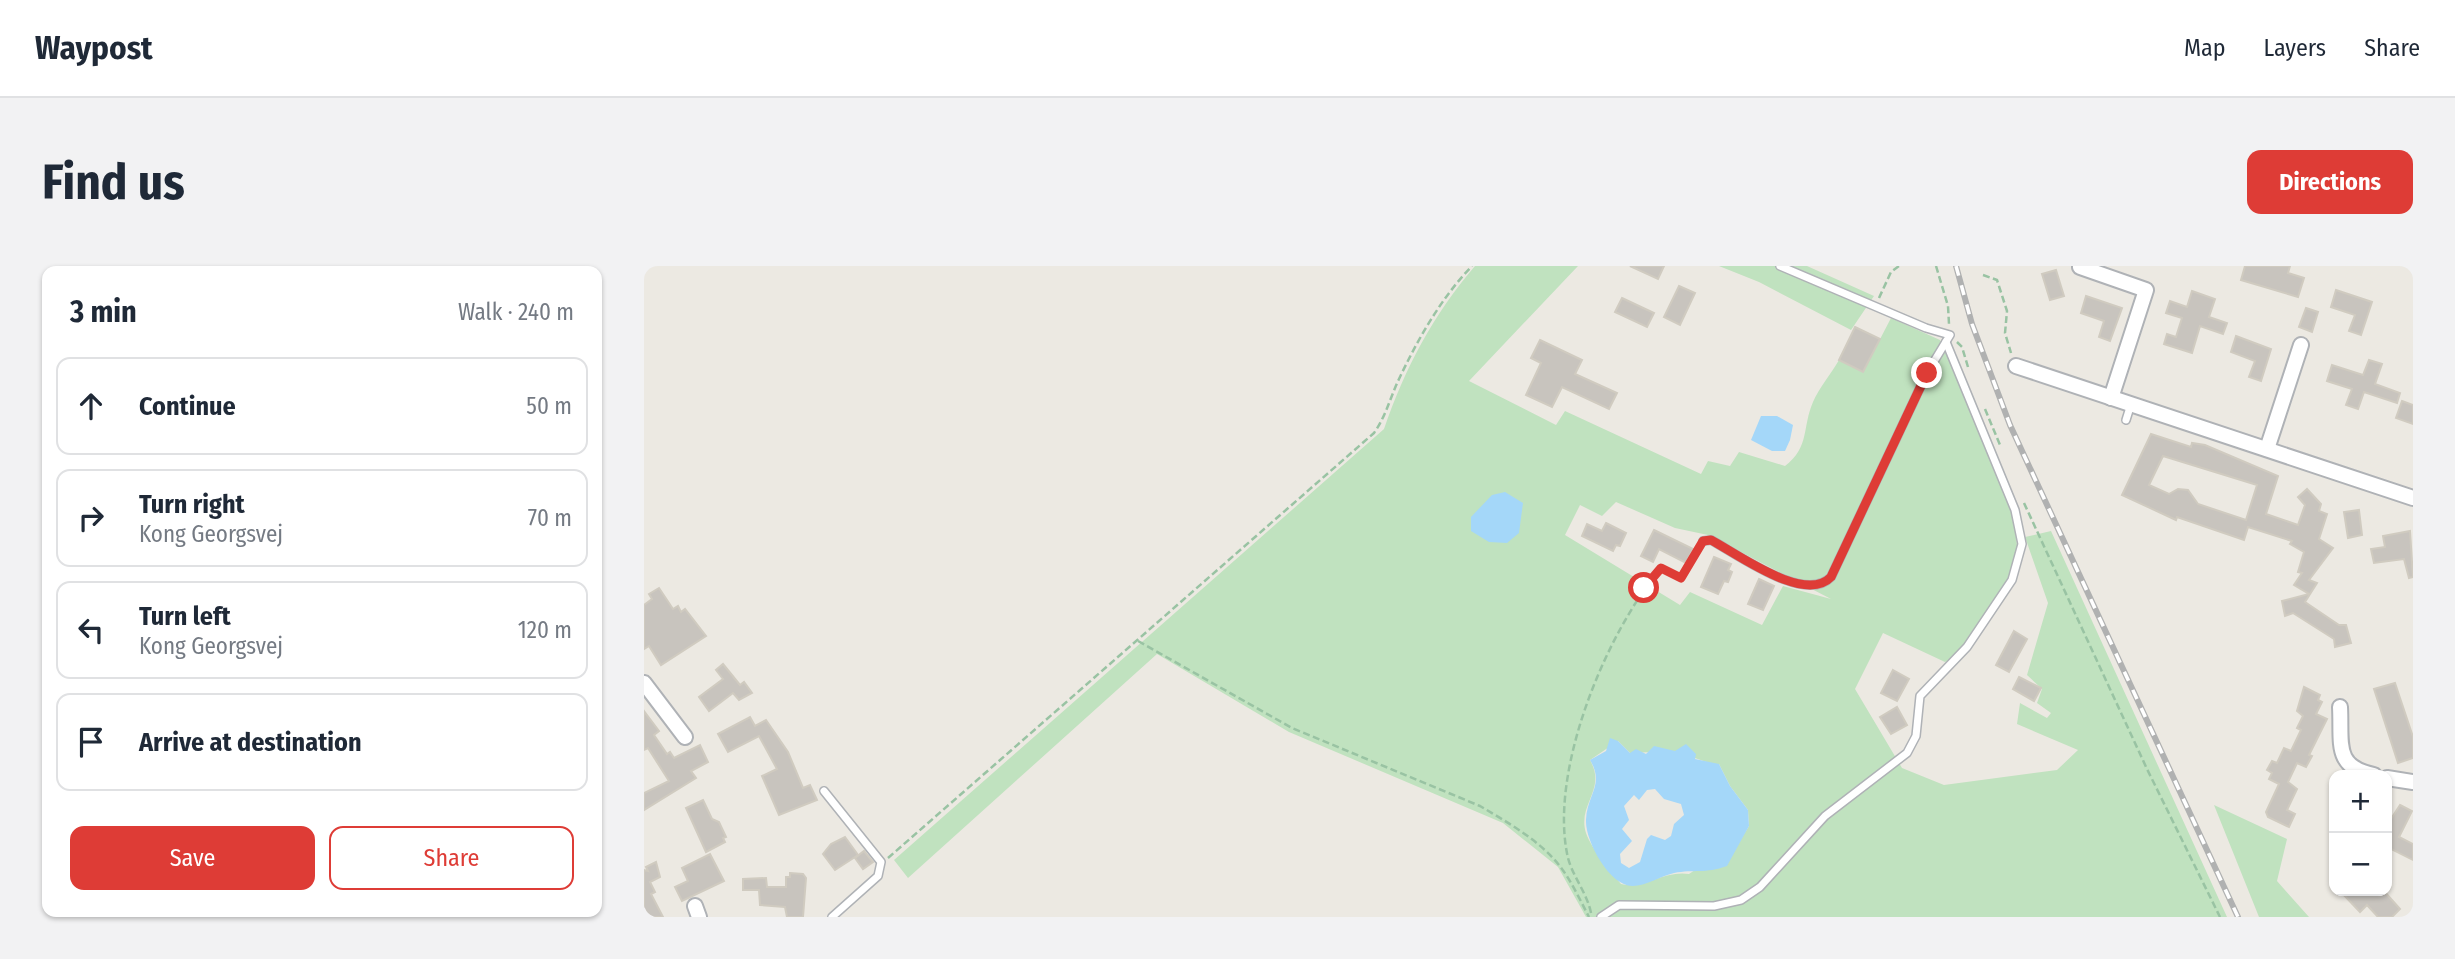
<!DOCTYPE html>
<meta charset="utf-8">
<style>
:root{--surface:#fff;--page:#f2f2f3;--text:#1f2937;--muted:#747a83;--line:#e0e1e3;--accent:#de3c36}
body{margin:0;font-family:"Fira Sans Condensed",sans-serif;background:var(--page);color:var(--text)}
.controls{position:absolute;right:21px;bottom:21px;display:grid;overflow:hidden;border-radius:14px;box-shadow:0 2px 5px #0004}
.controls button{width:63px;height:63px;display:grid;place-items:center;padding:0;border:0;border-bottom:2px solid var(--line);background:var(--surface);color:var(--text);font:35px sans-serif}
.stop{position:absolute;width:21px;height:21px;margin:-16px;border:5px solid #de3c36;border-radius:50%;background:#fff}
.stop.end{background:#de3c36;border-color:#fff;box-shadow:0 2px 7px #0008}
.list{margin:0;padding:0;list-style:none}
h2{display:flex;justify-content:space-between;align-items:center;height:91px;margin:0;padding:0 28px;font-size:30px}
h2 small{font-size:23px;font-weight:400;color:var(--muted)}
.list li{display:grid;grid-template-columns:46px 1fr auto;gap:21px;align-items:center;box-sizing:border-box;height:98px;margin:0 14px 14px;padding:0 14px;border:2px solid var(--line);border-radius:14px}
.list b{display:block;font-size:26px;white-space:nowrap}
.list p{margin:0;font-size:23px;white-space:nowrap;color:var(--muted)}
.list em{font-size:23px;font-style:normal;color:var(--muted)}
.actions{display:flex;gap:14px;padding:21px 28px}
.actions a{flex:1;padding:16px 0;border:2px solid var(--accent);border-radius:14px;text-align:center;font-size:24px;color:var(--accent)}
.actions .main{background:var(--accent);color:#fff}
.icon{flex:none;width:38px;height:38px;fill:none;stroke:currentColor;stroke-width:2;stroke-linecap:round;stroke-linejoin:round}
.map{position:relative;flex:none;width:1769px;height:651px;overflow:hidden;border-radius:14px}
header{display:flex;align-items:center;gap:42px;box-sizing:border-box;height:98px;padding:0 35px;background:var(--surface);border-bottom:2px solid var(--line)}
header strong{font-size:33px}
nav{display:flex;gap:38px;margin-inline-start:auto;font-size:24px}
.intro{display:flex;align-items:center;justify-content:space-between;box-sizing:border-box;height:168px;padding:0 42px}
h1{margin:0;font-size:49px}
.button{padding:18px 32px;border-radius:14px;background:var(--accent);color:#fff;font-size:24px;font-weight:700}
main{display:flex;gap:42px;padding:0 42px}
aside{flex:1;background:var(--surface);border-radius:14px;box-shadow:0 2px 5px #0004}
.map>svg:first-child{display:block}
</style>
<header>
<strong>Waypost</strong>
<nav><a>Map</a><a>Layers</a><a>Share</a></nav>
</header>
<div class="intro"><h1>Find us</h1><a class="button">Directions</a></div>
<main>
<aside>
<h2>3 min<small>Walk · 240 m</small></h2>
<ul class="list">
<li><svg class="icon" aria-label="ahead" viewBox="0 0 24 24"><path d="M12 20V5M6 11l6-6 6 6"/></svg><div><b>Continue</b></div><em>50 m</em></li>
<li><svg class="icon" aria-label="right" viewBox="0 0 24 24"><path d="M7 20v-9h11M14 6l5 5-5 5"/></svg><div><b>Turn right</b><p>Kong Georgsvej</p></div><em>70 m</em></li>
<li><svg class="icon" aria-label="left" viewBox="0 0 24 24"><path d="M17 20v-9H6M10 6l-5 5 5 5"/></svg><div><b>Turn left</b><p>Kong Georgsvej</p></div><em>120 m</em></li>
<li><svg class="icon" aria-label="arrive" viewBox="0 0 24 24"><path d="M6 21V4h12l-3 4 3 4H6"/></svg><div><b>Arrive at destination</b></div></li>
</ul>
<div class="actions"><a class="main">Save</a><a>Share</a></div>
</aside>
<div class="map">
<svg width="1769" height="651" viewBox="0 0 1769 651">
<rect width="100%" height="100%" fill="#ece9e2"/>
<g fill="#c0e2bf" fill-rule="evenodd">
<path d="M831 0H934L825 115 912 159 921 145 1057 208 1064 195 1086 200 1095 186 1141 200C1166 181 1158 161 1169 136 1175 122 1187 108 1195 94L1219 106 1247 52 1296 74 1368 242 1374 286 1367 311 1313 390 1301 396 1239 367 1211 423 1258 502 1300 519 1413 504 1434 484 1373 458 1376 437 1403 452 1407 447 1393 437 1398 423 1383 409 1404 337 1381 271 1407 265 1583 651H942L914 601 859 557 645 466 513 388 264 612 250 594 740 163C761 102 789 49 831 0ZM972 236 1031 262 1064 269 1187 333 1139 320 1118 359 1046 326 1036 339 921 269 936 239 958 250ZM974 475 986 487 1031 485 1068 498H1075L1086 520 1104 544 1105 560 1097 573 1045 608C1021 604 1000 623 977 618 966 604 948 584 942 567 933 538 963 524 946 494Z"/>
<polygon points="1075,0 1163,0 1230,30 1207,64 1115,16"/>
<polygon points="1570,539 1643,573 1633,615 1665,651 1615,651"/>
</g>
<g fill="#a4d7f9" fill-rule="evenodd">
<polygon points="1117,150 1133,150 1149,159 1146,174 1141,185 1128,185 1107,174"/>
<polygon points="861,226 879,237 875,267 863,277 845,276 827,265 827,251 848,229"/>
<path d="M966 472 974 475 986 487 992 483 1002 488 1010 480 1031 485 1042 478 1052 488 1051 493 1075 498 1086 520 1104 544 1105 560 1083 600C1061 608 1050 603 1030 607 1017 610 1001 620 989 620 966 621 941 575 942 554 943 528 961 519 946 494L962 485ZM1011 523 1020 533 1037 538 1040 549 1030 558 1027 570 1021 574 1007 569 1003 573 996 596 985 602 977 597 976 588 988 575 978 563 985 554 980 540 990 529 995 534 1003 524Z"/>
</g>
<g fill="#c8c4be" stroke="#d0cbc0" stroke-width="2" fill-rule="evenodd">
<polygon points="986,0 1020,0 1014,13"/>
<polygon points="1601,0 1646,0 1644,7 1660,12 1654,31 1597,14"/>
<polygon points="1412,4 1420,30 1406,34 1398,8"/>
<polygon points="1035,20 1051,27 1036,59 1020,51"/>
<polygon points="1692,24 1728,36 1717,69 1705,65 1711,49 1687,41"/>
<polygon points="1548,25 1571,33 1565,51 1583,57 1579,68 1556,60 1548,87 1520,78 1523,68 1532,71 1538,52 1522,47 1526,35 1543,41"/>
<polygon points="1442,30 1478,42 1466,75 1455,71 1460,55 1437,47"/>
<polygon points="978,32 1010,47 1003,61 971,46"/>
<polygon points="1662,42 1674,46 1668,66 1655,61"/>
<polygon points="1211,61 1236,73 1219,106 1195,94"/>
<polygon points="1592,70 1627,83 1617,115 1605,111 1611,95 1587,86"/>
<polygon points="896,74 938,94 931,108 973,127 965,143 918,121 908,141 882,129 897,97 887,92"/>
<polygon points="1725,94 1738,98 1731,118 1756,127 1753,137 1720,126 1714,143 1702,139 1708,123 1683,115 1688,99 1719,109"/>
<polygon points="1758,135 1769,139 1769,158 1752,152"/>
<path d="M1507 168 1547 181 1548 177 1561 179 1634 210 1622 248 1654 259 1661 239 1654 231 1663 223 1677 238 1675 245 1683 248 1675 273 1689 282 1665 314 1673 317 1661 336 1695 359H1702L1707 377 1691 381 1690 373 1649 347 1641 350 1638 335 1665 328 1650 319 1658 307 1654 306 1660 286 1646 278 1648 275 1604 261 1600 274 1533 251 1532 254 1478 229ZM1519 190 1613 219 1602 254 1554 238 1544 224 1534 223 1525 228 1505 219Z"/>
<polygon points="1715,244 1718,269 1704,272 1700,246"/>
<polygon points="962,257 982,267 976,280 972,279 969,285 938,270 943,258 958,265"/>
<polygon points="1010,264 1049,283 1042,297 1015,283 1009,296 997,290"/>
<polygon points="1766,265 1769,311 1765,312 1760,293 1730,297 1727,283 1741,281 1739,270"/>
<polygon points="1070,291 1087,298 1084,304 1088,306 1084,316 1080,315 1074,328 1057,321"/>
<polygon points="1115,313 1130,320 1119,344 1104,338"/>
<polygon points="15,322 29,343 34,340 37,346 41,343 62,370 17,399 5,380 0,383 0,339 8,333 5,328"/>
<polygon points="1370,365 1383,373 1365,406 1352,399"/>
<polygon points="79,398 96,419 100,416 108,427 95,434 89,427 65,445 55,431 79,413 72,404"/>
<polygon points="1249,404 1265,413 1253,435 1237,427"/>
<polygon points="1375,411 1397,422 1390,435 1369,423"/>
<polygon points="1751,417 1769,471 1769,492 1754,497 1730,423"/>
<polygon points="1660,421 1676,429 1674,434 1678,436 1672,448 1683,453 1665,489 1668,490 1662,501 1653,497 1644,516 1653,523 1643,544 1651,548 1645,561 1624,551 1622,546 1635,518 1625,513 1628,507 1623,504 1628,495 1633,497 1640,482 1647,485 1657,464 1653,462 1659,450 1653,445"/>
<polygon points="1253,441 1263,459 1247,468 1236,451"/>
<polygon points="0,445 15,465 10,469 23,488 26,486 30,492 56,479 64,496 47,505 52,512 0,544 0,527 25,515 4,482 0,484"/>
<polygon points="106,451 111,460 122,454 144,486 159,522 166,519 173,534 135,549 118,510 133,503 115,470 84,486 74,468"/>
<polygon points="59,534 68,553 75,556 82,571 79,572 81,576 62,586 42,542"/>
<polygon points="1756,539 1768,545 1755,571 1769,578 1769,594 1743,581 1743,559"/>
<polygon points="201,571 214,589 191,604 179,588 187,578"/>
<polygon points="220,585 229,596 219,603 211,592"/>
<polygon points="66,588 80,615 38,635 31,621 44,615 38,602"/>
<polygon points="12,596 16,611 6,616 11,626 7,628 19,651 0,651 0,604 4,605 2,601"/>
<polygon points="146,607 159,608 162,612 159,651 143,651 141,641 116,639 115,624 99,624 99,613 122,612 123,621 142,621 142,611 146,611"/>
<polygon points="1696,625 1740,625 1756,643 1748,651 1734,651 1723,639 1716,646"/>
</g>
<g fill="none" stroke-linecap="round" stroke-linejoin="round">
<defs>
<g id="lane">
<polyline points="1482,154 1487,138"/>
<path d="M1059 275 1067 274C1095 289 1161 338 1187 311L1283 107 1306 69 1282 62 1136 0"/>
<polyline points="180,525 237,596 234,610 188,651"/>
<polyline points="957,651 975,639 1070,640 1097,634 1116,621 1181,550 1263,487 1272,470 1276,430 1323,381 1368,314 1378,278 1371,244 1302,76"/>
</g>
<g id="street">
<polyline points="1436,1 1502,24 1467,132"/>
<polyline points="1372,100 1769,232"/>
<polyline points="1623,183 1657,79"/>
<polyline points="0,417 41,471"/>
<path d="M1696 441C1698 477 1689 501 1730 509"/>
<polyline points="1743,512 1769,516"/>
<polyline points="51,640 55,651"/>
</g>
</defs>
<use href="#lane" stroke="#afb2b6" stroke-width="10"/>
<use href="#street" stroke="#afb2b6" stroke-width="18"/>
<g stroke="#99c3a3" stroke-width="2.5" stroke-dasharray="7 3.5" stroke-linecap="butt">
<polyline points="1292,0 1304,40 1305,58"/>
<polyline points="1339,9 1353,14 1363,45 1361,67 1367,87"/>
<polyline points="1235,32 1247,6 1255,0"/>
<polyline points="1313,76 1318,81 1324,101"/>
<polyline points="1341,143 1356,179"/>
<polyline points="1380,237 1503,503 1576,651"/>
<path d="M494 375 648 462 836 540C863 556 895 574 915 599 927 614 936 634 945 651"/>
<path d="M244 592 730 167C742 150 746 132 755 113 774 73 797 32 828 0"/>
<path d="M947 647C943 627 929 611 924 592 904 506 962 367 1017 302L1037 312 1054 284"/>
</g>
<use href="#lane" stroke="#fff" stroke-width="7"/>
<use href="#street" stroke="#fff" stroke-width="14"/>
<defs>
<polyline id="rail" points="1312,0 1328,58 1366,159 1594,651"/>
</defs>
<use href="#rail" stroke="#b0b1b1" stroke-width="6"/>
<use href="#rail" stroke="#fff" stroke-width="3.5" stroke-dasharray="10" stroke-linecap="butt"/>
</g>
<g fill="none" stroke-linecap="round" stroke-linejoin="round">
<path stroke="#de3c36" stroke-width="9" d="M1000 322 1017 302 1037 312 1059 275 1067 274C1095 289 1161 338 1187 311L1283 107"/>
</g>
</svg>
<div class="controls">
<button>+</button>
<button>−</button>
</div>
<div class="stop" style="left:1000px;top:322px"></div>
<div class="stop end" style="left:1283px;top:107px"></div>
</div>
</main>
